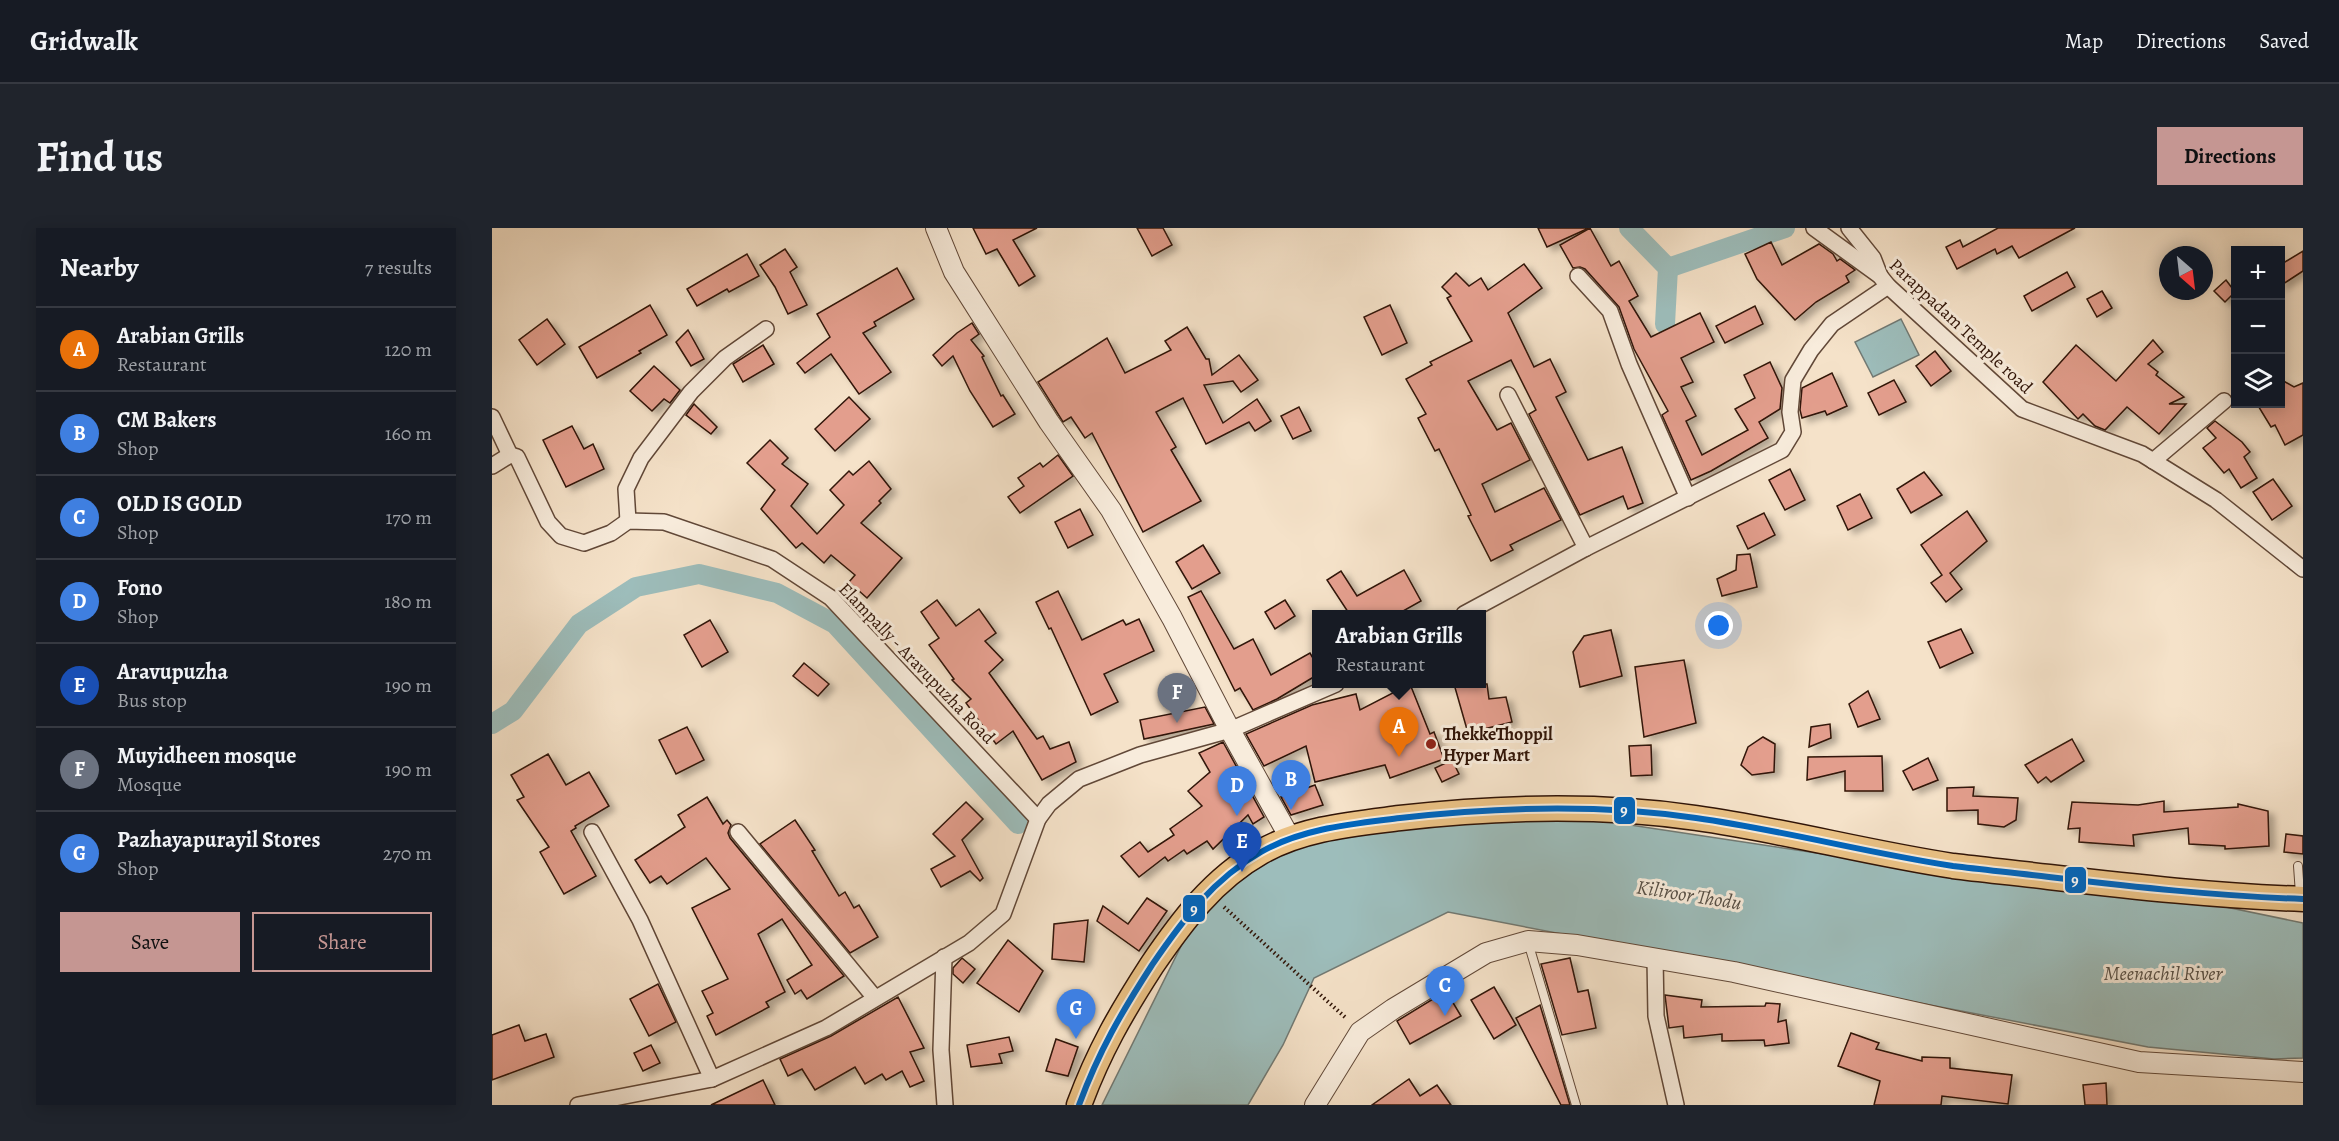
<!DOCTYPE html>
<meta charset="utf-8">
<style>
:root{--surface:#171b24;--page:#20242c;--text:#f1f3f6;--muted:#9ea1a6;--line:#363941;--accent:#c59692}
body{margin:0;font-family:Alegreya,serif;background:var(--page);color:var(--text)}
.controls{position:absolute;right:18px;top:18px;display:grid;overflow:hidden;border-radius:0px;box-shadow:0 3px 15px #0003}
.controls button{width:54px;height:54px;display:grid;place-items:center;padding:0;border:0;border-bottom:2px solid var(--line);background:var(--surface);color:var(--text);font:30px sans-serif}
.compass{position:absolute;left:1667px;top:18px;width:54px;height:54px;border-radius:50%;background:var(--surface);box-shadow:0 3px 15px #0003;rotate:152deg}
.you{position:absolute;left:1227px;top:398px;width:21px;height:21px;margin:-15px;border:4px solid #fff;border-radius:50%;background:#1a73e8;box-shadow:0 0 0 9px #1a73e833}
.badge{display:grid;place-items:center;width:39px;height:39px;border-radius:50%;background:var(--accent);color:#fff;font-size:20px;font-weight:700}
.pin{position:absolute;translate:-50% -50px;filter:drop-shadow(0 2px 3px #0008)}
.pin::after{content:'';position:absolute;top:32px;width:21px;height:18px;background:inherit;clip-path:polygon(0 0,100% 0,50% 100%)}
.popup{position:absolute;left:820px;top:382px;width:174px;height:78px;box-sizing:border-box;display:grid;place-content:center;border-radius:0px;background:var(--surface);filter:drop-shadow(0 2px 4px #0005);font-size:20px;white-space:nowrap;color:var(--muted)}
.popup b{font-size:22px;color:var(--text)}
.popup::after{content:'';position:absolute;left:50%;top:100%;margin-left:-12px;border:12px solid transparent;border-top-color:var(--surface)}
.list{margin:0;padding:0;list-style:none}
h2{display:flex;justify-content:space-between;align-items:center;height:78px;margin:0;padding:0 24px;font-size:26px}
h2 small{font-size:20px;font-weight:400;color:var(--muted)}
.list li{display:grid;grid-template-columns:39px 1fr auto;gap:18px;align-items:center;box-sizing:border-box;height:84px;padding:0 24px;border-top:2px solid var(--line)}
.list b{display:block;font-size:22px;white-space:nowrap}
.list p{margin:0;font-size:20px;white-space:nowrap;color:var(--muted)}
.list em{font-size:20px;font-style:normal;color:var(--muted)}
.actions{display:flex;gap:12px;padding:18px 24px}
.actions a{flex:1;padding:14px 0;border:2px solid var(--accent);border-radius:0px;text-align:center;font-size:21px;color:var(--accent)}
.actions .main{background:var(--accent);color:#111}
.icon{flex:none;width:33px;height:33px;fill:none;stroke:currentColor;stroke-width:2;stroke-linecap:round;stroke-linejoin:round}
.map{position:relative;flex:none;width:1811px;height:877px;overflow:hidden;border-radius:0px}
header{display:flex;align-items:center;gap:36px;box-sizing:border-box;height:84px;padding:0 30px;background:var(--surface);border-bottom:2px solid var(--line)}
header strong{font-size:28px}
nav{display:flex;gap:33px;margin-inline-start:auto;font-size:21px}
.intro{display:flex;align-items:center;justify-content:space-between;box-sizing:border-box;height:144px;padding:0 36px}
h1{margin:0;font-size:42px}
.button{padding:15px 27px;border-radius:0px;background:var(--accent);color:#111;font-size:21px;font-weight:700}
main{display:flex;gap:36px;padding:0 36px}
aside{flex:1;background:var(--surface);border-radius:0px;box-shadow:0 3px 15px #0003}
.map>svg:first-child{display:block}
</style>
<header>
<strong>Gridwalk</strong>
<nav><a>Map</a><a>Directions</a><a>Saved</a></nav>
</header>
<div class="intro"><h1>Find us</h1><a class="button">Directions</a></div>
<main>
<aside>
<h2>Nearby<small>7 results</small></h2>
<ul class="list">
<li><span class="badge" style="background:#e8710a">A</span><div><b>Arabian Grills</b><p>Restaurant</p></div><em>120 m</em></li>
<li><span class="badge" style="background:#3f7fe0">B</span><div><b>CM Bakers</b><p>Shop</p></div><em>160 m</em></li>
<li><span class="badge" style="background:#3f7fe0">C</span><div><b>OLD IS GOLD</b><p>Shop</p></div><em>170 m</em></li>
<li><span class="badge" style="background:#3f7fe0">D</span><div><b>Fono</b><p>Shop</p></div><em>180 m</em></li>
<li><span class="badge" style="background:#1a4fb4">E</span><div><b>Aravupuzha</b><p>Bus stop</p></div><em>190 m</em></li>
<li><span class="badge" style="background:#6b7280">F</span><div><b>Muyidheen mosque</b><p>Mosque</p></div><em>190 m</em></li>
<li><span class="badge" style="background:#3f7fe0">G</span><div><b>Pazhayapurayil Stores</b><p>Shop</p></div><em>270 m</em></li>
</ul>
<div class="actions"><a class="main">Save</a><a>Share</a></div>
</aside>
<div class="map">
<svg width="1811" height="877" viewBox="0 0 1811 877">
<defs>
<filter id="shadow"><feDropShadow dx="6" dy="4" stdDeviation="3" flood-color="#0004"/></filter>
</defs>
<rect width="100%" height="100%" fill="#f5e2c9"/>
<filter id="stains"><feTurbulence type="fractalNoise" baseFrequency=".00333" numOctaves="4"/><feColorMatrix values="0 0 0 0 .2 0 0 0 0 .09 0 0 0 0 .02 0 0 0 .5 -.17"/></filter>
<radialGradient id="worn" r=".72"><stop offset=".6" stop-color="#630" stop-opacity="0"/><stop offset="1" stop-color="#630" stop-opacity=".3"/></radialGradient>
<g fill="#9dbdbb" stroke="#717973" stroke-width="1.5">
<polygon points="1409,91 1427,127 1381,149 1363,114"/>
<polygon points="982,592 1105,592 1405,637 1705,673 1811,695 1811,830 1782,831 1656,819 956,684 822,750 791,817 756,877 610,877 707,682 776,624 848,607"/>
</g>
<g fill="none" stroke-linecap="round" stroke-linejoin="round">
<g stroke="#9dbdbb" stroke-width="20">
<polyline points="1137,0 1176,40 1173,96"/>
<polyline points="1176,40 1293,0"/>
<polyline points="0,496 21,483 87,396 144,359 207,346 285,365 343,396 526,596"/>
</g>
</g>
<g fill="#e39e8d" stroke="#301407" stroke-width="1.5" filter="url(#shadow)">
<polygon points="481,0 545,0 521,12 543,48 527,58 505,21 494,26"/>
<polygon points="645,0 671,0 680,17 660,28"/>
<polygon points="1046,0 1097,0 1055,19"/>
<polygon points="1098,0 1119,38 1127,33 1146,68 1137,73 1159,109 1208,85 1222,114 1189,130 1201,154 1189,159 1204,188 1194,193 1210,227 1256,202 1243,181 1263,170 1252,147 1278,134 1290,160 1288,181 1267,194 1276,210 1219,243 1199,252 1170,187 1176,183 1142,121 1127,79 1093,41 1088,39 1081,40 1068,17"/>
<polygon points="1506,0 1583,0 1527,30 1520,18 1505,26 1503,21 1465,41 1454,19 1468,12 1471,19"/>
<polygon points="1279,14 1290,37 1327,16 1341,26 1345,33 1348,31 1363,42 1354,48 1357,54 1324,74 1303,92 1265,51 1253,26"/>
<polygon points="293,21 305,39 298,44 315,77 296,86 283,59 268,37"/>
<polygon points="1811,23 1811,43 1788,58 1788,37"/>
<polygon points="255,26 267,48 237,64 235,61 205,78 195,61"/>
<polygon points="1032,36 1050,60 1016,85 1042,139 1058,131 1074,164 1064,169 1096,232 1130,219 1151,275 1136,281 1131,268 1088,287 1037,186 1044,182 1019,132 976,153 1005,202 1019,195 1038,232 990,256 1003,284 1052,260 1069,292 1018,317 1021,322 999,333 976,288 979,287 947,221 943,223 926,190 934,186 914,151 940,137 938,134 980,113 955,70 959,68 950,59 964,45 977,58 989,50 996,62"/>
<polygon points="405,40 422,71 382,94 384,98 371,105 399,144 367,166 339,126 313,145 305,135 338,109 325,86"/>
<polygon points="1575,44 1583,59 1540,83 1532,68"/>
<polygon points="1734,52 1743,64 1733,74 1722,63"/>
<polygon points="1610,63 1620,80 1605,89 1595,71"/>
<polygon points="158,77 175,107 147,123 149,125 105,150 87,119"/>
<polygon points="898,77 915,115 890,127 872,89"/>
<polygon points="1263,78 1271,96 1233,115 1224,98"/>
<polygon points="55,91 73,116 45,137 27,112"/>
<polygon points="480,95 487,106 479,112 492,128 490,129 509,168 511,167 523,186 501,199 478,163 461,128 450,138 441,127 465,105"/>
<polygon points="695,99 714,131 717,131 720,147 747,127 766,152 749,164 741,153 712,157 731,195 765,171 779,193 763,203 757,194 714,216 691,170 664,184 684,219 679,222 709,273 651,304 600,205 593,210 579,189 571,194 546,154 615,110 633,145 679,122 673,113"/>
<polygon points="196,102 212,131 199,138 184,114"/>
<polygon points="1661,112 1671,124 1656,136 1666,144 1664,147 1692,169 1677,176 1694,176 1667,206 1635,179 1613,202 1603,198 1591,186 1586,191 1551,154 1584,117 1624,153"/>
<polygon points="271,117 282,136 251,154 241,136"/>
<polygon points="1443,123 1459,143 1439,158 1424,138"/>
<polygon points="162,138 188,162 178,175 172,171 160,183 138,163"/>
<polygon points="1340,145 1355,178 1335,187 1333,183 1310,190 1308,182 1310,160"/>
<polygon points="1788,151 1802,159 1811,155 1811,207 1793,217 1783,197 1779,199 1765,176 1788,176"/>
<polygon points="1402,152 1414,174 1387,187 1376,165"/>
<polygon points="357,169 378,191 343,223 323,201"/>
<polygon points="202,176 225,199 219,206 194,187"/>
<polygon points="807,179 819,203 801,211 789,188"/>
<polygon points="1723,193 1750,214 1758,224 1752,229 1765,250 1749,260 1737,241 1732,245 1711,220 1724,210 1715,200"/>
<polygon points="80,198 92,221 101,216 112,241 74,259 51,212"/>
<polygon points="278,212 296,230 290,236 316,256 299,278 325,306 352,277 338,262 357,243 361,247 377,233 399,261 387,273 389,275 369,295 410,330 375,370 357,354 363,347 339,327 332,335 310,315 304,320 269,281 283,262 255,235"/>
<polygon points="566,227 581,248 528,285 516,269 532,258 526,250 548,235 551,239"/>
<polygon points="1298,241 1313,272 1293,282 1277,252"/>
<polygon points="1432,244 1450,267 1419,285 1405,261"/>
<polygon points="1781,251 1800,278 1780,292 1761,264"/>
<polygon points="1368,266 1380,290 1356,302 1345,278"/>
<polygon points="588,281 601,307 576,320 563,294"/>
<polygon points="1475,283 1495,313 1458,345 1470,361 1454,374 1439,355 1450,347 1429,317"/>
<polygon points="1272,285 1283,307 1256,321 1245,298"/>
<polygon points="711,317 728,345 700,361 684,334"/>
<polygon points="1258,326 1265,359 1230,368 1225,351 1244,342 1245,327"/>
<polygon points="912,342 929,373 904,387 858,387 835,352 849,343 865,368"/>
<polygon points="566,363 590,412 631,392 634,397 647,391 662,423 612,446 626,474 599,487 559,400 557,401 544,374"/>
<polygon points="709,363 742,421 761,411 779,447 818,425 825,437 825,447 785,471 761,482 748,460 743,463 696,369"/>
<polygon points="445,372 464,398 487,381 504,405 493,413 511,432 497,445 545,511 551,508 558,521 577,514 584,534 550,552 521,503 504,516 474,475 479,471 460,452 462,451 437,417 447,410 429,384"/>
<polygon points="793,372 803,388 783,401 773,384"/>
<polygon points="218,392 236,424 210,439 192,407"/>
<polygon points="1469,401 1481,425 1448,440 1436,414"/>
<polygon points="1119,402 1130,448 1088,459 1081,424 1092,408"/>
<polygon points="1192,432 1204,495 1152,509 1143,439"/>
<polygon points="312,435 337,456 326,468 301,448"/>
<polygon points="918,456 938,506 942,504 952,531 898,550 893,537 823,554 814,518 772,538 754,506 820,477 864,466 868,482"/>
<polygon points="962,456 995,456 997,471 1014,469 1020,494 976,505"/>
<polygon points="1376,463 1388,491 1366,499 1357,476"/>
<polygon points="713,479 722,496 652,511 648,492"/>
<polygon points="1338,496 1339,510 1317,519 1319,499"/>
<polygon points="195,499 212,532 184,546 167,512"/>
<polygon points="1271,509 1283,516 1282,544 1260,547 1249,537 1256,519"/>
<polygon points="1580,511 1592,533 1559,554 1554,549 1546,555 1533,537"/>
<polygon points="731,514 772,589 761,596 756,587 721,621 715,613 695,626 692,622 676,633 673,629 647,649 629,628 648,614 656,624 682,607 678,601 710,578 696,563 718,544 707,525"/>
<polygon points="1159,517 1160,547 1139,548 1137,518"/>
<polygon points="56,526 74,557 97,544 117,578 83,598 84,600 79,603 104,648 72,666 48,624 57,619 25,572 32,569 19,547"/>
<polygon points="1390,528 1391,563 1353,563 1353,543 1315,552 1316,529"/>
<polygon points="1436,530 1446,552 1421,562 1411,543"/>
<polygon points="960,532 967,546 950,554 943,540"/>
<polygon points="823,557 831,577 799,587 789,569"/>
<polygon points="1482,559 1481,568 1526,570 1524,592 1512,599 1486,596 1486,582 1455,583 1455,560"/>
<polygon points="215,569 231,596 235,592 239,597 236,605 238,610 352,748 315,771 309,762 303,766 295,752 320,737 290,691 266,706 293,764 274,774 277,779 224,807 215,788 221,785 210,763 236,751 200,680 238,661 214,630 175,656 169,648 158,655 143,632 193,599 186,587"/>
<polygon points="1672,573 1672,584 1746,579 1746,576 1776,583 1777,618 1733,621 1733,618 1697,616 1696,600 1641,607 1642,618 1587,614 1588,600 1576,601 1580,574 1646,577"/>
<polygon points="474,574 491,591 470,612 491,650 488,653 478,643 449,659 439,641 463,628 441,606"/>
<polygon points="303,592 323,622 320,623 347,668 353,664 362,680 367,677 386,709 358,725 268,616"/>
<polygon points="1794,606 1811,608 1811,626 1792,624"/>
<polygon points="655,670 675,683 647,723 605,693 611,678 636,696"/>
<polygon points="596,692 592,734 560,731 562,696"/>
<polygon points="516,712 551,743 527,784 485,755"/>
<polygon points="470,730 483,741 471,755 461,746 461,740"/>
<polygon points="1078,730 1086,764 1096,762 1104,800 1070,807 1049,736"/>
<polygon points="166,756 184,794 157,808 138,771"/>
<polygon points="1002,759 1024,797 1002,811 979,772"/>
<polygon points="954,763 969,788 918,816 905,793"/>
<polygon points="1173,767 1210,772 1209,779 1273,778 1274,775 1288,776 1286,794 1294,792 1297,815 1273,818 1272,812 1230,813 1230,806 1192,810 1191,798 1177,800"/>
<polygon points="406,769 432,820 418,824 432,853 418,859 410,843 394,852 390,846 373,856 363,839 323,862 310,841 296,848 288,831 339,808"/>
<polygon points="1048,777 1078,877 1069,877 1024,790"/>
<polygon points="27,797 33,813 54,806 62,829 0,852 0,807"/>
<polygon points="1359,805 1387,815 1384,821 1430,833 1430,829 1458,830 1458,840 1520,847 1516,876 1450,868 1449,877 1382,877 1388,853 1346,838"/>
<polygon points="517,809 521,823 507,826 510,835 479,839 475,817"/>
<polygon points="564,811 586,819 576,848 554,843"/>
<polygon points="159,817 168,835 151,843 142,825"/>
<polygon points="917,851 928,868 945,857 959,877 880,877"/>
<polygon points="271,852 283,877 219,877"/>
<polygon points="1614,855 1615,877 1593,877 1591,857"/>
</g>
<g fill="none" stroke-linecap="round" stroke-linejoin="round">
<defs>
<g id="service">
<polyline points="1806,638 1808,666"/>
<polyline points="1036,714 1084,877"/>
</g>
<g id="minor">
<polyline points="1322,0 1388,48 1396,58 1530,181 1650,226 1724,272 1811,341"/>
<polyline points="1357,0 1381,30 1388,48"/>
<polyline points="1086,48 1118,83 1137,136 1196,270"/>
<polyline points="1016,167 1094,320"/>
<polyline points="0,189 18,227"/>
<polyline points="1661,233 1732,173"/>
<polyline points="0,238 18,227 25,229 56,294 69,308 92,315 119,305 136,293 172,294 280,331 339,370 546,591"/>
<polyline points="136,293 134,261 149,230 199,164 233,130 274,101"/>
<polyline points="972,386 1094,320 1290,222 1301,204 1298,184 1301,152 1319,122 1340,96 1396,58"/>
<polyline points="100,604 148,692 220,851"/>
<polyline points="246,604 383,770"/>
<polyline points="452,729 449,822 453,877"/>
<polyline points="1163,729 1164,788 1184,877"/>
<polyline points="86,877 220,851 334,800 477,715 511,686 546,591 557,576 587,551 648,527 738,502 844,456"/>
</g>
<g id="tertiary">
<polyline points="444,0 462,44 557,194 619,282 680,390 738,502 798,610"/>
<polyline points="823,877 868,804 901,781 994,725 1036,713 1085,717 1242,744 1647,834 1811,844"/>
</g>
<path id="primary" d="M587 877C607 823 629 785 660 737 690 693 721 651 769 624 811 600 861 596 908 590 1005 579 1108 576 1204 590 1290 602 1375 625 1461 638 1493 642 1525 645 1557 649 1643 659 1725 668 1811 671"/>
</defs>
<use href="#service" stroke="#614838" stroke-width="10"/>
<use href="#minor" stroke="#614838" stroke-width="18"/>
<use href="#tertiary" stroke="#614838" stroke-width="22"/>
<use href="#primary" stroke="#301407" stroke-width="27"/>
<polyline stroke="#301407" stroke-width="4" stroke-dasharray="1.5 3" stroke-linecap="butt" points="732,679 855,791"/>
<use href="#service" stroke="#f8ecdc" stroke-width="8"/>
<use href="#minor" stroke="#f8ecdc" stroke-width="15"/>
<use href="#tertiary" stroke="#f8ecdc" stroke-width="20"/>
<use href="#primary" stroke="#eac184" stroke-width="24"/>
<defs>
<path id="bus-1" d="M587 877C607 823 629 785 660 737 690 693 721 651 769 624 811 600 861 596 908 590 1005 579 1108 576 1204 590 1290 602 1375 625 1461 638 1493 642 1525 645 1557 649 1643 659 1725 668 1811 671"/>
</defs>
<use href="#bus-1" stroke="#f8ecdc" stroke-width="10"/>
<use href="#bus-1" stroke="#0065bd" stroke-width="6"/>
</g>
<circle fill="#8f2418" stroke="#f8ecdc" stroke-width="2" cx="939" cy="516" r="6"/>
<g text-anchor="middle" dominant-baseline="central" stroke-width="6" stroke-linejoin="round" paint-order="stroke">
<g font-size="18" fill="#301407" stroke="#f8ecdc">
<text transform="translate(1469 98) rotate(43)">Parappadam Temple road</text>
<text transform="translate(425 435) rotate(46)">Elampally - Aravupuzha Road</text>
</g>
<g font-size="18" font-weight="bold" fill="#301407" stroke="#f8ecdc" text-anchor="start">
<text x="951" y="506">ThekkeThoppil<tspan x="951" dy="21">Hyper Mart</tspan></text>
</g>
<g font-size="20" font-style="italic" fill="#564f46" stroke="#f8ecdc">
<text transform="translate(1197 667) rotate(9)">Kiliroor Thodu</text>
<text x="1671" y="745">Meenachil River</text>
</g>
</g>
<g stroke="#f8ecdc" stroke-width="2">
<rect x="1121" y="568" width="23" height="29" rx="6" fill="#0065bd"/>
<rect x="1572" y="638" width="23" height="28" rx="6" fill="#0065bd"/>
<rect x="690" y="666" width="24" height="29" rx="6" fill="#0065bd"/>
</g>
<g font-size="16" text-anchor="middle" font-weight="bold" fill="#fff">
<text x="1132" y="588">9</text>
<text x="1583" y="658">9</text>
<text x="702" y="687">9</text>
</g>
<rect width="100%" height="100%" filter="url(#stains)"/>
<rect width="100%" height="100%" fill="url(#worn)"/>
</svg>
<div class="controls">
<button>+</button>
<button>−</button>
<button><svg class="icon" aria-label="layers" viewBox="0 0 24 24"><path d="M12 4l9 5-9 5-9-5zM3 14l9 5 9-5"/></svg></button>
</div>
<svg class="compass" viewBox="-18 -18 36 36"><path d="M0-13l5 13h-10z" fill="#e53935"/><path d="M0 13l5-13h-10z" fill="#9ea1a6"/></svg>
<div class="you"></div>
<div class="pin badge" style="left:907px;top:529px;background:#e8710a">A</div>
<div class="popup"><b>Arabian Grills</b>Restaurant</div>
<div class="pin badge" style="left:799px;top:582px;background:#3f7fe0">B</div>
<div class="pin badge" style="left:953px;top:788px;background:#3f7fe0">C</div>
<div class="pin badge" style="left:745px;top:588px;background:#3f7fe0">D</div>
<div class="pin badge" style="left:750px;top:644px;background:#1a4fb4">E</div>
<div class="pin badge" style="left:685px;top:495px;background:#6b7280">F</div>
<div class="pin badge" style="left:584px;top:811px;background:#3f7fe0">G</div>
</div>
</main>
